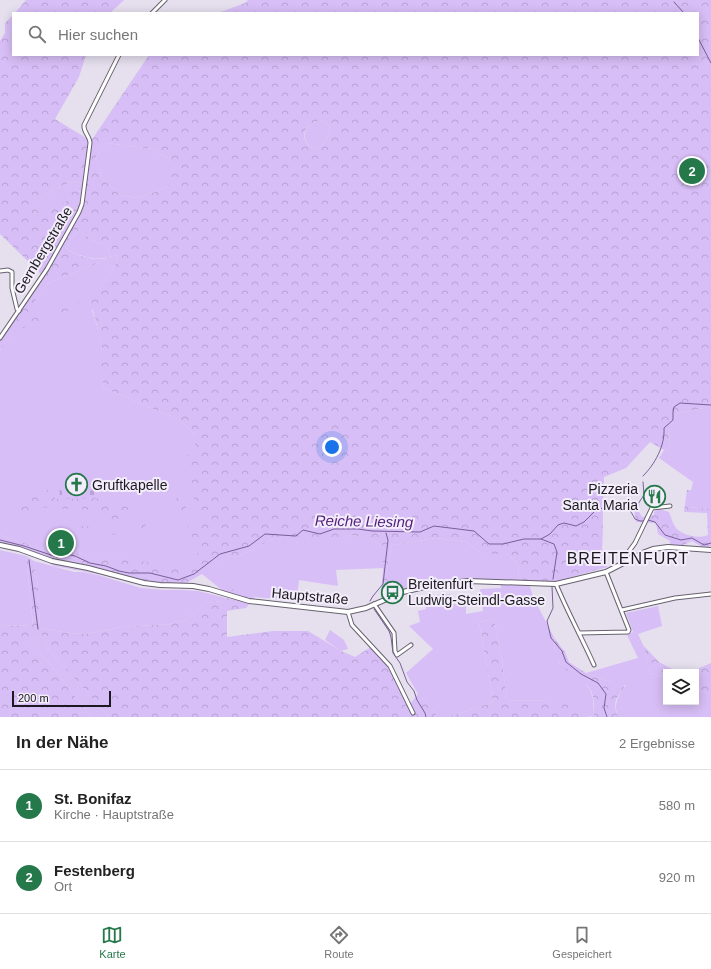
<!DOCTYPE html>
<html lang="de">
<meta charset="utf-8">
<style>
:root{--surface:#fff;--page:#f6f6f6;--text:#222;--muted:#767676;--line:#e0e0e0;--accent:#25784a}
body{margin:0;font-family:Helvetica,sans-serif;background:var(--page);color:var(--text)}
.controls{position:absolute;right:12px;bottom:12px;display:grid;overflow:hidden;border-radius:0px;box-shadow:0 2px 10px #0003}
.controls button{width:36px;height:36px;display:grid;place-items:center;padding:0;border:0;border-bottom:1px solid var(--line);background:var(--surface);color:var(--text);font:20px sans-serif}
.scale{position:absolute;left:12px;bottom:10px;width:99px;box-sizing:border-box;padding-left:4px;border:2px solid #1c1a1f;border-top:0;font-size:11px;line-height:14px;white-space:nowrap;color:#1c1a1f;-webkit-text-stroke:3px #f3ecfb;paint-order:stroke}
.you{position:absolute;left:332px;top:447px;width:14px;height:14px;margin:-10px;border:3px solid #fff;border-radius:50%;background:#1a73e8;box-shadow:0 0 0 6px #1a73e833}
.badge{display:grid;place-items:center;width:26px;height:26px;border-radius:50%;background:var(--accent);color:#fff;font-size:13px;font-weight:700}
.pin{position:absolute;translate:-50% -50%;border:2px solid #fff;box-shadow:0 1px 4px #0006}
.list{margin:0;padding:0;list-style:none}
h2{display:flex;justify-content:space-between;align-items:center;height:52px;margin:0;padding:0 16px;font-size:17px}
h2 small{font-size:13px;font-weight:400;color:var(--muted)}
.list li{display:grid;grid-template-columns:26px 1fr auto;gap:12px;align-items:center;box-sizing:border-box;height:72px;padding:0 16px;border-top:1px solid var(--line)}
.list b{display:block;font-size:15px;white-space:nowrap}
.list p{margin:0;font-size:13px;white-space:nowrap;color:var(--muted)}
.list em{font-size:13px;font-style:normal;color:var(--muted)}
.icon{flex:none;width:22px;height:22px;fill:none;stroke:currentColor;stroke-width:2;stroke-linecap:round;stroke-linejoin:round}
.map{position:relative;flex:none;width:711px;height:717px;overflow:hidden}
.search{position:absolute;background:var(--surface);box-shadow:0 2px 10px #0003;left:12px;right:12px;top:12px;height:44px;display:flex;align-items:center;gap:10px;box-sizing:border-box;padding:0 14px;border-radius:0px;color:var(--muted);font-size:15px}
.sheet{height:196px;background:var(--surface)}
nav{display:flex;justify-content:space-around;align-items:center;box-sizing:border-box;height:56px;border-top:1px solid var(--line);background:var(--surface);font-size:11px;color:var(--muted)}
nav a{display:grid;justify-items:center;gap:2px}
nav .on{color:var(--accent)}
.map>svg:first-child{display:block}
</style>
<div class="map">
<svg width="711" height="717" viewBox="0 0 711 717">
<defs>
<pattern id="forest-crowns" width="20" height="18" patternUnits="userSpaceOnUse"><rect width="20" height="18" fill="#d7bef6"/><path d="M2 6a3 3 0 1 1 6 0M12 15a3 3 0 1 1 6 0" fill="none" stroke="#b8a3d2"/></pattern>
<pattern id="cemetery-stones" width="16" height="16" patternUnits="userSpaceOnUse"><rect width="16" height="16" fill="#d7bef6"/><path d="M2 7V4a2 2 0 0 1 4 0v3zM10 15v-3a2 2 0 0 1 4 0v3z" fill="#b8a3d2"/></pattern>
</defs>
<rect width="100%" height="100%" fill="#e5dfee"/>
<g fill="#d7bef6">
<path d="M320 121 326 122 329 126C331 135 323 148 314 149 299 141 303 123 320 121Z"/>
<polygon points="106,143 154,149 168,158 168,187 139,198 120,195 102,178 96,157"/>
<polygon points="73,181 82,184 82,192 74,190 70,199 54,209 39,212 35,209 35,205 52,190"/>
<path d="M79 230 87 239 95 241 100 244 104 243 107 244 111 256C97 262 78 256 65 248L71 238Z"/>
<path d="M117 255 118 260 100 289 92 311C97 323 100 337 102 351 103 364 101 374 104 388L180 420 195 435V452L204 538 196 545 202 570 69 552 48 551 0 535V350L47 284Z"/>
<polygon points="704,408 711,408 711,509 687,507 693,482 659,458 664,450 669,449 670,426 678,413"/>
<path d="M603 522 602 548 607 567 556 581H528L534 599 555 639 554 648 559 663 574 674 590 689 593 699 594 717C586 717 575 707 566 705 547 699 526 700 507 700L502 661 494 619 479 622 493 702 458 714 449 717H438L423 699 411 703 418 694 406 673 433 649 409 626 420 622 418 611 426 609 424 596 450 594 453 604H466V614L483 611 480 589 501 588 500 580 450 579 407 589 391 595 386 573 392 545 436 538 466 542 483 554H508L518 564 519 580Z"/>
<path d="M351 535 367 538 383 546V568L336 570 338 586 299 580 297 599C262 598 232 601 208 570L231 556 237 557 275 538 338 541Z"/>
<polygon points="0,550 26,556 33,625 0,626"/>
<polygon points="34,561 74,572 83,572 98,575 141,588 164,590 183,590 198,591 226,598 224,601 205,603 187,619 171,624 122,627 86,634 69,633 40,628 38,587"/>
<path d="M658 606 662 626 638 634 643 645 650 673 666 678V702H696V690L711 694V717H618C613 704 618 696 626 685L613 683 586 673 638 658 627 635 633 632 626 613Z"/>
<polygon points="330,630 344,640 348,649 341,651 325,640"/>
<polygon points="42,635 47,648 109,717 91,717 56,671 31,644"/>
</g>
<g fill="url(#forest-crowns)" fill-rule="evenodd">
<polygon points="26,0 124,0 110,13 15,13"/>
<path d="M248 0H711V408H704L678 413 670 426 669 449 664 450 650 442 626 468 604 477 602 548 607 567 556 581 519 580 518 564 508 554H483L466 542 436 538 392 545 386 573 391 595 381 598 383 568V546L367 538 351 535 339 541 285 543 275 538 237 557 231 556 209 570C223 588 234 591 255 597L252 601 227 594 202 574 183 585 159 584 138 581 54 566 40 556 0 545V535L48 551 69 552 201 569 195 543 181 512 173 489 159 484 160 482 172 484 178 487 191 520 197 532 201 531 191 484 190 465 188 461 187 456 191 452H195V435L180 420 104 388 101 374 102 351 97 325 91 304 55 315 13 332 0 350V340L42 275 0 234V41L5 33V23L13 15V55H86L79 77 55 119 91 141 149 55H698V13H218L245 3ZM320 121 326 122 329 126C331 135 323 148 314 149 298 141 303 123 320 121ZM106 143 154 149 168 158V187L139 198 120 195 102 178 96 157ZM73 181 82 184 81 192 74 190 72 188 68 189 70 199 54 208 49 206 39 212 35 209V205L52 190ZM79 230 87 239 95 241 100 244 104 243 107 244 111 256C97 263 77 256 65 248L71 238ZM117 255 118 260 100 289 79 302 20 323 47 284Z"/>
<path d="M52 489 55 499 95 498 115 505 141 509 146 512 147 517 145 529H140L142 516 140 513C126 515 121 521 117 533L113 535 77 529V525L111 530 112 521 110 516 82 509H67L40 507 32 510 10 514 4 513 9 509 31 505 30 498 41 492Z"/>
<path d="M687 490H691L688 507 711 509V546L704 548 692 541 683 545H670V541L658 534 656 523 636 522 633 502 640 504 638 510 642 517 654 515V512L659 509 669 512C671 517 673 525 677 529 684 536 700 539 708 535L707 513 684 512Z"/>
<polygon points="26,556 34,561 38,587 40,628 69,633 86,634 122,627 171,624 187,619 205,603 224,601 226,598 250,603 246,608 227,611 227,637 273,631 308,631 341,651 355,657 374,645 410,703 423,699 438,717 109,717 47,648 42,635 31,644 56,671 91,717 0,717 0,626 33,625"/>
<path d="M494 619 502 661 507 700C530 701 555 698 576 708 581 711 585 714 590 717H449L493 702 479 622Z"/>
<path d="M555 639 565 652 569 662 586 673 613 683 625 682C625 695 609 695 618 717H594C594 709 595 697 590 689 589 687 585 684 583 683 566 667 551 665 555 639Z"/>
<polygon points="643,645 659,662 678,672 666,672 666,678 650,673"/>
<polygon points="711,663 711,694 696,690 696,672 690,672"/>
</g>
<polygon fill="url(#cemetery-stones)" points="95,479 95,498 60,499 59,481"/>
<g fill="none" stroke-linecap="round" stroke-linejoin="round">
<g stroke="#795f97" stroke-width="1">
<polyline points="674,2 684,13"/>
<polyline points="698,38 711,63"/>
<path d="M643 476C655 464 665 446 664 428L673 420V412L674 407 680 403 711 405"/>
<polyline points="631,510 638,504 644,495 643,482"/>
<polyline points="648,520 655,522 665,535 681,540 692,538 704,545 711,543"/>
<polyline points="541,539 554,544 557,552 553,579"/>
<path d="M0 540 24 546 57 557 71 555 75 556 90 563 106 566 119 571 129 573H150L178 580 194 574 220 554 249 546 265 534 296 536 303 530 320 534 334 529H358L372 531 420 532 434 526 474 531 489 544H503L524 539H541L550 534 558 525 564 523 576 526 584 522 596 510 606 507 616 502C626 506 630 509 635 519L640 521H645"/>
<polyline points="29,560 38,629"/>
<polyline points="552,586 553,608 547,621 551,638 562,651 566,662 581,674 598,683 606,694 604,708 607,717"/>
<polyline points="370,601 373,596 383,584 388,540 386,533"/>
<polyline points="374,609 389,631 391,637 393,653 400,663 407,682 414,691 417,700 425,713 426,717"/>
</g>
<defs>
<g id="minor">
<polyline points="152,13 165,0"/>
<polyline points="0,271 8,270 12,272 12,288 17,309 19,311"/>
<path d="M0 338 47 269 79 212 82 204 90 143C90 136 83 132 84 125L119 55"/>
<polyline points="628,560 627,554 635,543 652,508 670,506"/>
<path d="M556 584C567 611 582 638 594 665"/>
<polyline points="374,604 394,633 395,651 397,655 411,645"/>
<polyline points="622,610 675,598 711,594"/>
<polyline points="348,612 352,625 390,666 413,713"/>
<polyline points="579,633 628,632 629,630 606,572"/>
</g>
<polyline id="secondary" points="0,545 19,549 52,561 88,568 144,583 160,585 193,586 209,589 249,601 348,612 366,608 403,592 424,587 468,581 556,584 606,572 645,552 653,549 668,547 711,550"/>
</defs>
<use href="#minor" stroke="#68626f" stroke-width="5"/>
<use href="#secondary" stroke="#68626f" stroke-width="6"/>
<use href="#minor" stroke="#fff" stroke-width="3"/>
<use href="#secondary" stroke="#fff" stroke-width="4"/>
</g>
<defs>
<symbol id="church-ring" viewBox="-11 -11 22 22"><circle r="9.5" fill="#f3ecfb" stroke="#25784a" stroke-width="1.5"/><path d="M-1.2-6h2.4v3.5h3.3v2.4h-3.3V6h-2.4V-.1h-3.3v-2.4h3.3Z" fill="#25784a"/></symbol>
<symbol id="restaurant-ring" viewBox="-11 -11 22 22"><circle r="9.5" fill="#f3ecfb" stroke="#25784a" stroke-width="1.5"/><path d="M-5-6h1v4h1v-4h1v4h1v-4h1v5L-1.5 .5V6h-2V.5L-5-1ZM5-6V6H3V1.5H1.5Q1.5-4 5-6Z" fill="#25784a"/></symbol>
<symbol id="bus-ring" viewBox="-11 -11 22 22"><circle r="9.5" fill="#f3ecfb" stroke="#25784a" stroke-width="1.5"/><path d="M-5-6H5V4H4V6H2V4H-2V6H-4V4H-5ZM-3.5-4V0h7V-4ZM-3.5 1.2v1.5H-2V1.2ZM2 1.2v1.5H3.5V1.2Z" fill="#25784a"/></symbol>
</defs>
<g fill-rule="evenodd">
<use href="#church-ring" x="64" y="472" width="25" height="25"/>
<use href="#restaurant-ring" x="642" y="484" width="25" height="25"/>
<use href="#bus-ring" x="380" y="580" width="25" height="25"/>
</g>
<g text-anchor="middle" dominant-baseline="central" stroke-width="4" stroke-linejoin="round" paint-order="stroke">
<g font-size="14" fill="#1c1a1f" stroke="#f3ecfb">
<text transform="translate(43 250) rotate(-59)">Gernbergstraße</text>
<text transform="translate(310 596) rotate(5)">Hauptstraße</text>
</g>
<g font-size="14" fill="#1c1a1f" stroke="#f3ecfb" text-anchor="start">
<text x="92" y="485">Gruftkapelle</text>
<text x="638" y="489" text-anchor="end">Pizzeria<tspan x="638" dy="16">Santa Maria</tspan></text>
<text x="408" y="584">Breitenfurt<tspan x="408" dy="16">Ludwig-Steindl-Gasse</tspan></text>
</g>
<g font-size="15" font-style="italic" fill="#511e7b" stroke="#f3ecfb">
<text transform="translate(364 521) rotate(1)">Reiche Liesing</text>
</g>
<g font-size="16" letter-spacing="1" fill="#1c1a1f" stroke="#f3ecfb">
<text x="628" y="558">BREITENFURT</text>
</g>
</g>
</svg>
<div class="controls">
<button><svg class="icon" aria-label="layers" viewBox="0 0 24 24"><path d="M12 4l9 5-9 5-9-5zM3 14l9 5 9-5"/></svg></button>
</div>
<div class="scale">200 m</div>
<div class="you"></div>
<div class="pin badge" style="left:61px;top:543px">1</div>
<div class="pin badge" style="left:692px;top:171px">2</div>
<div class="search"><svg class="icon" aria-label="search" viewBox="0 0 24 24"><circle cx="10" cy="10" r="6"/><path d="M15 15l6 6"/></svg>Hier suchen</div>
</div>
<section class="sheet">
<h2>In der Nähe<small>2 Ergebnisse</small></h2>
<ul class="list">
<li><span class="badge">1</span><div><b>St. Bonifaz</b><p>Kirche · Hauptstraße</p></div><em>580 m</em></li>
<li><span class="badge">2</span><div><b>Festenberg</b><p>Ort</p></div><em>920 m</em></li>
</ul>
</section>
<nav>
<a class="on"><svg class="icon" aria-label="map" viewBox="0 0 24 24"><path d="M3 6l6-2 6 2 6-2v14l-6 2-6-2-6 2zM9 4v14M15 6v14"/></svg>Karte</a>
<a><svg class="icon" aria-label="directions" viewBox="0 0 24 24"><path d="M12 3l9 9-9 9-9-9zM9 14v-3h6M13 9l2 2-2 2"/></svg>Route</a>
<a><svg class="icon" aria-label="saved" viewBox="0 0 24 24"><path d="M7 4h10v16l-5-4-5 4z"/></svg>Gespeichert</a>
</nav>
